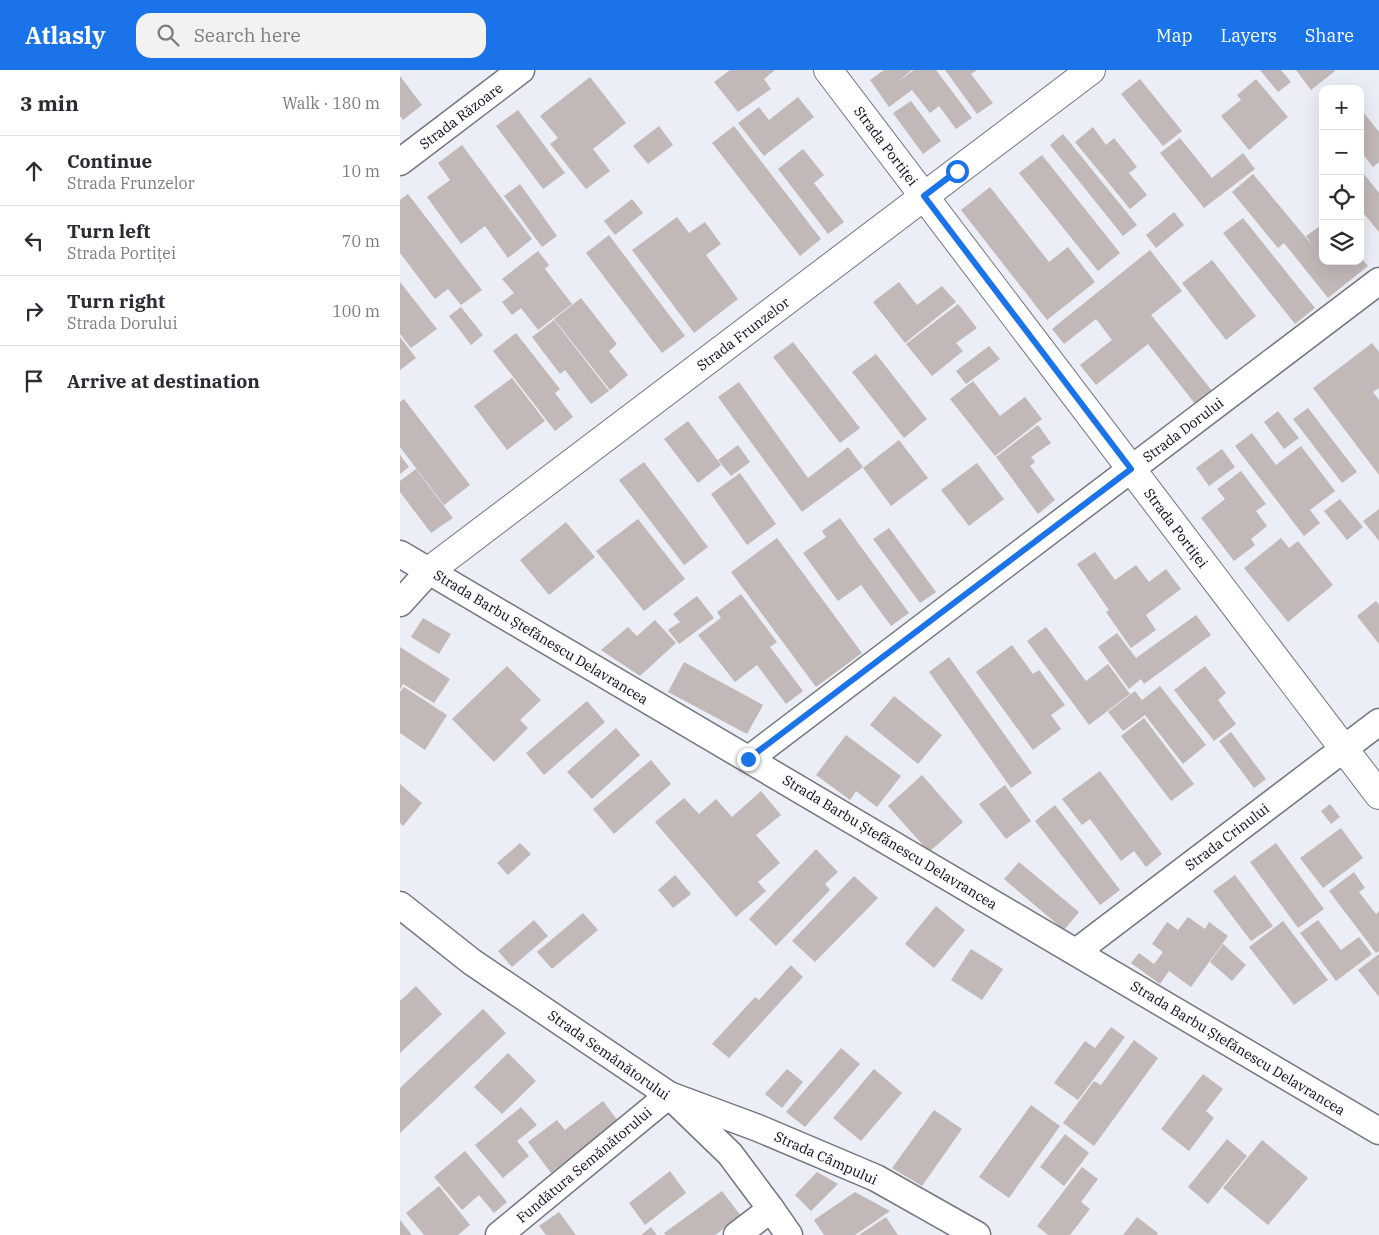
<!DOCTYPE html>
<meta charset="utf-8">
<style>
:root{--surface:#fff;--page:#f2f2f3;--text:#2b2b33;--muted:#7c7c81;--line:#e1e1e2;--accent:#1a73e8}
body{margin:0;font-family:"IBM Plex Serif",serif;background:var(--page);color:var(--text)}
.controls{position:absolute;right:15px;top:15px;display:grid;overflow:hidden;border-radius:10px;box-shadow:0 5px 20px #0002}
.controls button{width:45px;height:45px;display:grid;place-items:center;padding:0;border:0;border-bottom:1px solid var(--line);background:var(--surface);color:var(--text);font:25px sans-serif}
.stop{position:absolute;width:15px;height:15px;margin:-11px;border:4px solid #1a73e8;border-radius:50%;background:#fff}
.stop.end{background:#1a73e8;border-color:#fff;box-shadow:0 1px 5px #0008}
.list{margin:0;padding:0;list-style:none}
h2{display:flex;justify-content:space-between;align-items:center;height:65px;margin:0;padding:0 20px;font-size:21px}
h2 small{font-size:16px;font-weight:400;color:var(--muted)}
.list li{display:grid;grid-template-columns:32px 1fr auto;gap:15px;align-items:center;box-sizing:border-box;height:70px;padding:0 20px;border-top:1px solid var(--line)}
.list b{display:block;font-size:19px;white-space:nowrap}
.list p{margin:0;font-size:16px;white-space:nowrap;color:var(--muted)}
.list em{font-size:16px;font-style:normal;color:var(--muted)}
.icon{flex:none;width:28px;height:28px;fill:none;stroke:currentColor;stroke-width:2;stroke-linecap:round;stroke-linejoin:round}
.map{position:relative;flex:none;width:979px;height:1165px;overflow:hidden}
header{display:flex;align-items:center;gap:30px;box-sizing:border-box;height:70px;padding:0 25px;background:var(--accent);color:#fff}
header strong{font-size:24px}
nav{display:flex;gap:28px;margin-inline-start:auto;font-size:18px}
.search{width:350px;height:45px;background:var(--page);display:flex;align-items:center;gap:12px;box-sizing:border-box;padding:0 18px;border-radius:15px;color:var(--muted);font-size:19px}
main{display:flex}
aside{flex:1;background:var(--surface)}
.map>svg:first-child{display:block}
</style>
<header>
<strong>Atlasly</strong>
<div class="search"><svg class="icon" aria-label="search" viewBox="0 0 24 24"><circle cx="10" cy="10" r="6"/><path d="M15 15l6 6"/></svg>Search here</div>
<nav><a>Map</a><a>Layers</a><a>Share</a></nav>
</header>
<main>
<aside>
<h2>3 min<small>Walk · 180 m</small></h2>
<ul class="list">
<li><svg class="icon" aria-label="ahead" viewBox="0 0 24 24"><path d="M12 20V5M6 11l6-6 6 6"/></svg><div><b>Continue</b><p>Strada Frunzelor</p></div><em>10 m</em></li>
<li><svg class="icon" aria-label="left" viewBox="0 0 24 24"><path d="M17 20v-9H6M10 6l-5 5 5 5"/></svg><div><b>Turn left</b><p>Strada Portiței</p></div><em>70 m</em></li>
<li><svg class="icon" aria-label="right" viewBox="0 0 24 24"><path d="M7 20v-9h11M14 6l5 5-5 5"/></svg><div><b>Turn right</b><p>Strada Dorului</p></div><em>100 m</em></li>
<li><svg class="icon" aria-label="arrive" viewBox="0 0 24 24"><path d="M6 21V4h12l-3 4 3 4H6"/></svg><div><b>Arrive at destination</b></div></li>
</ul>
</aside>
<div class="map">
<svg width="979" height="1165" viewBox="0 0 979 1165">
<rect width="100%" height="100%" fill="#ebeef6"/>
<g fill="#c1b8b7">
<polygon points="330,0 375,0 364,9 371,19 338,42 314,12"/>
<polygon points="484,0 512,0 496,13 514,0 536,0 572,48 556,59 539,36 530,43 512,20 489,37 470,10"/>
<polygon points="545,0 577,0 571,4 593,33 577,44"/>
<polygon points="860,0 881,0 891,12 878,22"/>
<polygon points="896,0 934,0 935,1 911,20"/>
<polygon points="0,6 22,35 3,50 0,46"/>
<polygon points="190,7 226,53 193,79 210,101 186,119 150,74 158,68 140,46"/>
<polygon points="740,9 782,61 763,76 721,24"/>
<polygon points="856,9 888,47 849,80 821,46 841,30 837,25"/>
<polygon points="398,27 414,47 364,86 338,53 359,37 369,50"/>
<polygon points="511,31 541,71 523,84 493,43"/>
<polygon points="960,38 979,62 979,92 973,97 960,81"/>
<polygon points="118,40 165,103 143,119 96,56"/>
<polygon points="259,56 273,75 248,94 233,76"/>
<polygon points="334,56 421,169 400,186 312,73"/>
<polygon points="693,57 706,75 714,68 737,97 729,103 747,125 730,139 675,72"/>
<polygon points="663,64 737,155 723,166 650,75"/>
<polygon points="780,68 812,108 843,83 855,99 804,138 760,83"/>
<polygon points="62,75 132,169 108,188 85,156 61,174 27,127 50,110 38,93"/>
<polygon points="403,79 424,105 414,113 444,152 428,164 378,99"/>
<polygon points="642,85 720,183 698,201 619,103"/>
<polygon points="960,99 979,123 979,162 960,139"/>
<polygon points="853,104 913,176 906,166 923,154 923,191 960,191 960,187 968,196 928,228 884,173 878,178 832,122"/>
<polygon points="120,114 157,166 142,177 104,126"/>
<polygon points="590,117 649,192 668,177 695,212 647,250 561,140"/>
<polygon points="8,124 82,220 61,235 48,219 35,229 0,183 0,130"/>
<polygon points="232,129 243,143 215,165 204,151"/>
<polygon points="774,142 784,155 756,178 746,165"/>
<polygon points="277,147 289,163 305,152 321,174 306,185 338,229 294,263 232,180"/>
<polygon points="843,148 915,238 895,254 823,163"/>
<polygon points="209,165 285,266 262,283 186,183"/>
<polygon points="750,180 782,221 751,245 813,322 796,335 748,274 696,315 680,295 712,270 696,249 664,274 652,259"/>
<polygon points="138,181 149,195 145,199 172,234 138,260 121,238 112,245 102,232 114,223 102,209"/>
<polygon points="812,190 856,246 826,270 782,213"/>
<polygon points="0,212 37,259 11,278 0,264"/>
<polygon points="499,212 517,235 542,216 556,232 505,273 473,232"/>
<polygon points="181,228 217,274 209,281 228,305 210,320 154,249"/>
<polygon points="558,234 577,258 556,273 563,281 532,306 506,274"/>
<polygon points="61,237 83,265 71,275 49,246"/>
<polygon points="154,250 209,321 191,334 165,300 160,304 132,267"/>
<polygon points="116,263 160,319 155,323 173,347 155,361 93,281"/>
<polygon points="0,267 16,288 0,300"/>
<polygon points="393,272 460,358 440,373 373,287"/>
<polygon points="972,273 979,282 979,318 973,322 979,330 979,405 913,318"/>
<polygon points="589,276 600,289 566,314 556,301"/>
<polygon points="476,284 527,349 504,368 452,302"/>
<polygon points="112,308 145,351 107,380 74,336"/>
<polygon points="573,311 600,346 625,327 642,349 595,386 550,329"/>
<polygon points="339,312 408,408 448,377 463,397 402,442 318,327"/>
<polygon points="4,329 70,415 44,435 0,377 0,332"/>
<polygon points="908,338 957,402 942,413 893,349"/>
<polygon points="878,341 899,368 884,379 864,352"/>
<polygon points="288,351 321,395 298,413 264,369"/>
<polygon points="638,355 651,373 631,387 635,392 630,396 655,430 638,444 596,387"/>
<polygon points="852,363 876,395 901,376 935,421 910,440 920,453 904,466 835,376"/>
<polygon points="499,370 528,408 491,436 463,398"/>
<polygon points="338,375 350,392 331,406 318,390"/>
<polygon points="822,379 835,397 809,416 796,398"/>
<polygon points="0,385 9,397 0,404"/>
<polygon points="244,392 308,477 284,495 219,410"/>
<polygon points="577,393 604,429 569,456 541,420"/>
<polygon points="16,399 53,448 31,463 0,422 0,411"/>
<polygon points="841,401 866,434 856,441 867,456 851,469 855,475 834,491 801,448 825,429 817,419"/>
<polygon points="340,403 376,454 347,475 311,424"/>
<polygon points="940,429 963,457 947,470 924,441"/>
<polygon points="979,439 979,471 963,451"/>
<polygon points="440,448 509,543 491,556 461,515 438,531 403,483 426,467 422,461"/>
<polygon points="238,449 285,509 244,541 196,481"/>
<polygon points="166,452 195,487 149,525 120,490"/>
<polygon points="489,458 536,522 520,533 473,469"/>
<polygon points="377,468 462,583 416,617 331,502"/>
<polygon points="881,468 889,478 898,471 933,515 888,552 844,498"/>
<polygon points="695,482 715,510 736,495 749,512 766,499 781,519 746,545 756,560 731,578 706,542 709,540 677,494"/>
<polygon points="341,524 377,572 370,577 403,621 386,634 357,595 335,612 298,565 321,548 317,542"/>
<polygon points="297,526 314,548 279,574 268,560 280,552 273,544"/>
<polygon points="976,531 979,535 979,574 957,546"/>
<polygon points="796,545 811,565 744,614 741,609 729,619 698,577 717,563 736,588"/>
<polygon points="23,548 51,564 39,584 11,567"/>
<polygon points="255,550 276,573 240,606 201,580 228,557 237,566"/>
<polygon points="646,557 686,611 708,594 730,624 689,655 627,571"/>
<polygon points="612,575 633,604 639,600 665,635 651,645 661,659 633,680 576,602"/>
<polygon points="0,577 50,609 34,633 3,614 0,620"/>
<polygon points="549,587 632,703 611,718 529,602"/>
<polygon points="284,592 363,635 347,664 268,622"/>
<polygon points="107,596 141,630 120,650 128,658 94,692 52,649"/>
<polygon points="805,596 826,623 818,630 836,654 814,671 774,620"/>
<polygon points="760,616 806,675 783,694 745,645 723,661 708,642 735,621 742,630"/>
<polygon points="4,617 47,645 25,680 0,663 0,622"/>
<polygon points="494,626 542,665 518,694 470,655"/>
<polygon points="187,631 205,652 144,705 126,683"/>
<polygon points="744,648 794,714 771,731 721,666"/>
<polygon points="216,658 240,685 192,729 167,702"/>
<polygon points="831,662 866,709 854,718 819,671"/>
<polygon points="446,665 501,706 477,737 456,721 450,730 416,705"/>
<polygon points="251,690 271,714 214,764 193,739"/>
<polygon points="700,701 762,784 746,797 734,781 721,791 690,749 682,755 662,729"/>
<polygon points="522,705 563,752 529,782 488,736"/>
<polygon points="0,714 22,733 3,756 0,753"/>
<polygon points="605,715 631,751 606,769 579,734"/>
<polygon points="361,721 381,745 356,765 380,793 358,812 366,821 336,847 255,752 284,728 299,744 316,729 332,747"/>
<polygon points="930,734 940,747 931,754 921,741"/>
<polygon points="655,735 720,820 700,835 635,751"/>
<polygon points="941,758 963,788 923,818 900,788"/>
<polygon points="120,773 131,784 108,805 97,793"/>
<polygon points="876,773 924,839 898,858 850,792"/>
<polygon points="416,779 438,802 425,814 430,820 376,876 349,849"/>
<polygon points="619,792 679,842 664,860 604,809"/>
<polygon points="954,802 965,818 959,822 976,844 979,841 979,881 976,883 929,821"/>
<polygon points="275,805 291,824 273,838 258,820"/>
<polygon points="835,805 873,856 851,871 813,821"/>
<polygon points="454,806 478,828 415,892 392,871"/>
<polygon points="536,836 565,860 534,898 505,874"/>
<polygon points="183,843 198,860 152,899 137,882"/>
<polygon points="788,847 805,859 809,852 828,866 791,917 769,901 760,914 731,893 739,883 754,894 763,882 752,874 767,852 778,860"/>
<polygon points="134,850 148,866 112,897 98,881"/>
<polygon points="918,850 941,880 959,867 972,884 936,911 900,863"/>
<polygon points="883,851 928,910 894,935 849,877"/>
<polygon points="823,874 846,895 832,911 810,892"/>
<polygon points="571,879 603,899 582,930 551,910"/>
<polygon points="979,884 979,927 958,900"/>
<polygon points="391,895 403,907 329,988 312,974 355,927 359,930"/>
<polygon points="16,916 42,944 0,983 0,931"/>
<polygon points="83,939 106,963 0,1063 0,1018"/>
<polygon points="711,957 725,967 678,1030 654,1013 685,971 695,978"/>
<polygon points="734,970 758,988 694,1076 663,1053 694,1011 701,1015"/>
<polygon points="441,978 460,994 405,1057 386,1042"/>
<polygon points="108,983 136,1011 102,1044 74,1017"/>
<polygon points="387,999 403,1012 382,1038 365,1024"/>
<polygon points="474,999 502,1023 461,1071 433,1048"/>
<polygon points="803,1004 823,1019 806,1041 814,1048 789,1081 761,1059"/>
<polygon points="203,1031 218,1051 151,1103 128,1072 157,1050 165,1060"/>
<polygon points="631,1035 660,1056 609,1128 579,1107"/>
<polygon points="121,1037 137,1055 117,1071 129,1086 103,1108 75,1075"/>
<polygon points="534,1040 562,1059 522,1116 492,1098"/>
<polygon points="665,1064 689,1083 664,1116 640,1097"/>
<polygon points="827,1069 847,1086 808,1134 788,1117"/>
<polygon points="862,1070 908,1108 868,1155 823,1118"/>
<polygon points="65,1081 107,1132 94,1143 79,1125 62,1140 34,1107"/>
<polygon points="682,1097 698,1109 681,1132 690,1139 670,1165 648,1165 637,1156"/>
<polygon points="270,1101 286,1123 245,1155 229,1133"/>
<polygon points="417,1102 438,1114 411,1141 395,1125"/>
<polygon points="39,1116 70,1155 58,1165 24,1165 6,1143"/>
<polygon points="322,1121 341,1146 315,1165 266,1165 264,1163"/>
<polygon points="455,1122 490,1141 455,1165 424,1165 414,1150"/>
<polygon points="159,1142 176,1165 146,1165 139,1156"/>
<polygon points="486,1147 498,1165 459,1165"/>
<polygon points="737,1147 758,1163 757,1165 723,1165"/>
<polygon points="0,1150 12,1165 0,1165"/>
<polygon points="251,1157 257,1165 241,1165"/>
</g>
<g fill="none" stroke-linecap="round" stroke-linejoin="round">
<defs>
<g id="street">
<polyline points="0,92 121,0"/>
<polyline points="0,484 979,1061"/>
<polyline points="0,533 29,501"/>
<polyline points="349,689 979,211"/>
<polyline points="0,835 72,892 269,1025 330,1084 371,1139 389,1165"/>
<polyline points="676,882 979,652"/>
<polyline points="99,1165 269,1025 358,1058 476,1108 577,1165"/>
<polyline points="337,1165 371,1139"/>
</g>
<g id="secondary">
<polyline points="428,0 979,725"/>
<polyline points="29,501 691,0"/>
</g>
</defs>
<use href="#street" stroke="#73767d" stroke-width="29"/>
<use href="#secondary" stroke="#73767d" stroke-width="30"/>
<use href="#street" stroke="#fff" stroke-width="26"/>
<use href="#secondary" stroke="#fff" stroke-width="28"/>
</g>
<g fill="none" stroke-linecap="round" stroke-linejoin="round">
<polyline stroke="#1a73e8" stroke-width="6" points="348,689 731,399 524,126 557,101"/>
</g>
<g text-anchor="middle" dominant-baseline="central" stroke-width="4" stroke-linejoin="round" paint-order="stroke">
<g font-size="14" fill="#0c0d10" stroke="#fafbfe">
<text transform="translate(61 46) rotate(-37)">Strada Răzoare</text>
<text transform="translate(486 76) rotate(53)">Strada Portiței</text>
<text transform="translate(343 264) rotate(-37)">Strada Frunzelor</text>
<text transform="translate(783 360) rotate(-37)">Strada Dorului</text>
<text transform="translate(776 458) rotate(53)">Strada Portiței</text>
<text transform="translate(141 567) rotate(31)">Strada Barbu Ștefănescu Delavrancea</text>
<text transform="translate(827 767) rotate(-37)">Strada Crinului</text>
<text transform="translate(490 772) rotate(31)">Strada Barbu Ștefănescu Delavrancea</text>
<text transform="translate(838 978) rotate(31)">Strada Barbu Ștefănescu Delavrancea</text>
<text transform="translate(209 985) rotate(35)">Strada Semănătorului</text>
<text transform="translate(426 1088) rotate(24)">Strada Câmpului</text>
<text transform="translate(184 1095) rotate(-40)">Fundătura Semănătorului</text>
</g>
</g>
</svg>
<div class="controls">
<button>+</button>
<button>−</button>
<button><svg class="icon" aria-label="locate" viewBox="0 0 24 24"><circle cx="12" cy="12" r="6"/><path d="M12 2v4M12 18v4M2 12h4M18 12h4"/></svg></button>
<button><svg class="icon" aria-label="layers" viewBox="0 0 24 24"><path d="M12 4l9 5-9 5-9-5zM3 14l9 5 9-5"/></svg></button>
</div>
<div class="stop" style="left:557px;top:101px"></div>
<div class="stop end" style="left:348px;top:689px"></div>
</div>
</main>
